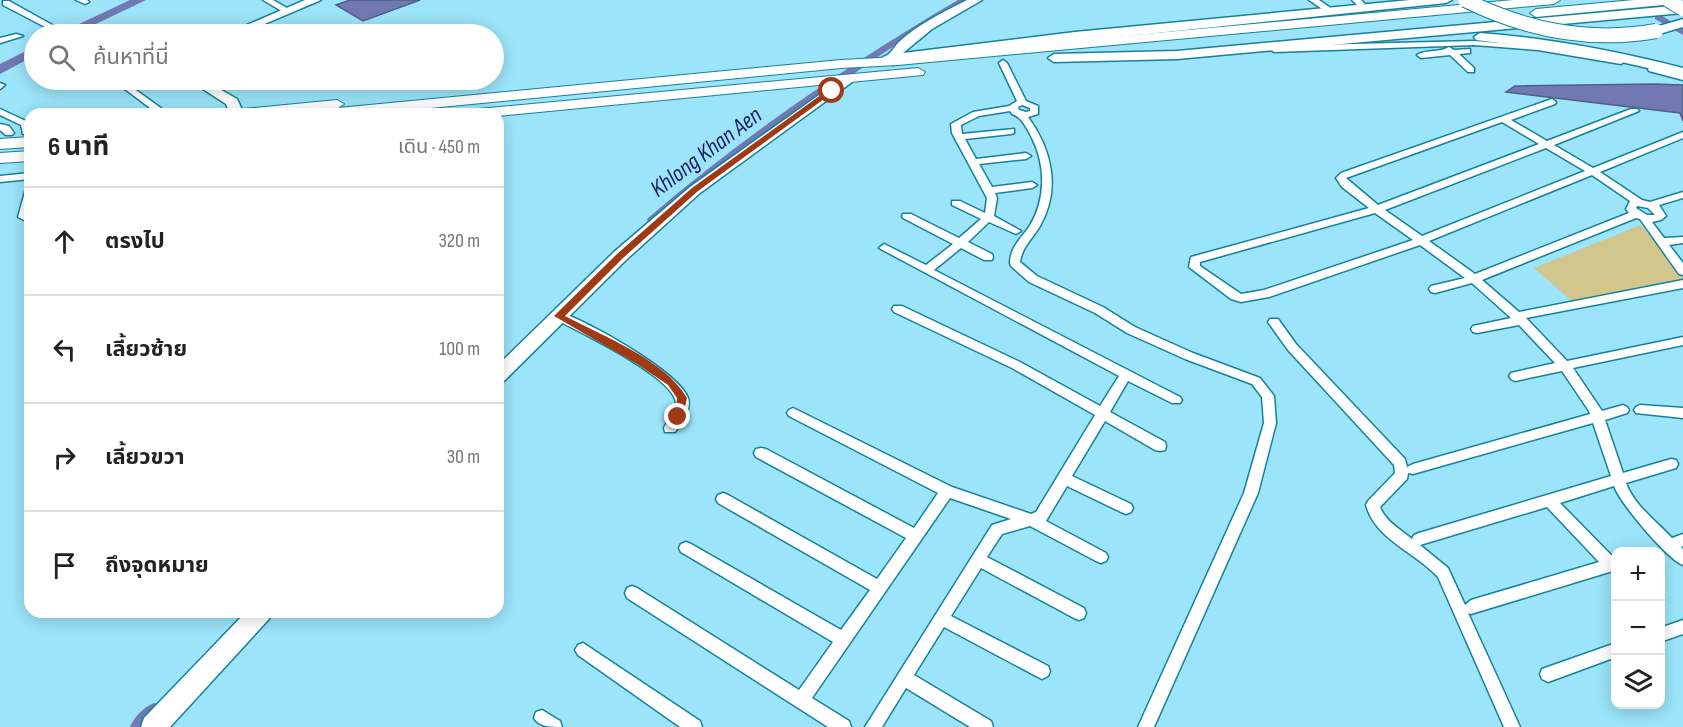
<!DOCTYPE html>
<html lang="th">
<meta charset="utf-8">
<style>
:root{--surface:#fff;--page:#f2f2f2;--text:#222;--muted:#767676;--line:#e0e0e0}
body{margin:0;font-family:"Sofia Sans Condensed","Noto Sans Thai",sans-serif;background:var(--page);color:var(--text)}
.controls{position:absolute;right:18px;bottom:18px;display:grid;overflow:hidden;border-radius:12px;box-shadow:0 3px 15px #0003}
.controls button{width:54px;height:54px;display:grid;place-items:center;padding:0;border:0;border-bottom:2px solid var(--line);background:var(--surface);color:var(--text);font:30px sans-serif}
.stop{position:absolute;width:18px;height:18px;margin:-14px;border:4px solid #a03a14;border-radius:50%;background:#fff}
.stop.end{background:#a03a14;border-color:#fff;box-shadow:0 2px 6px #0008}
.list{margin:0;padding:0;list-style:none}
h2{display:flex;justify-content:space-between;align-items:center;height:78px;margin:0;padding:0 24px;font-size:26px}
h2 small{font-size:20px;font-weight:400;color:var(--muted)}
.list li{display:grid;grid-template-columns:39px 1fr auto;gap:18px;align-items:center;box-sizing:border-box;height:108px;padding:0 24px;border-top:2px solid var(--line)}
.list b{display:block;font-size:22px;white-space:nowrap}
.list em{font-size:20px;font-style:normal;color:var(--muted)}
.icon{flex:none;width:33px;height:33px;fill:none;stroke:currentColor;stroke-width:2;stroke-linecap:round;stroke-linejoin:round}
.map{position:relative;flex:none;width:1683px;height:727px;overflow:hidden}
.search{position:absolute;background:var(--surface);box-shadow:0 3px 15px #0003;left:24px;top:24px;width:480px;height:66px;display:flex;align-items:center;gap:15px;box-sizing:border-box;padding:0 21px;border-radius:33px;color:var(--muted);font-size:22px}
.panel{position:absolute;background:var(--surface);box-shadow:0 3px 15px #0003;left:24px;top:108px;width:480px;height:510px;border-radius:18px}
.map>svg:first-child{display:block}
</style>
<div class="map">
<svg width="1683" height="727" viewBox="0 0 1683 727">
<rect width="100%" height="100%" fill="#9be4f9"/>
<polygon fill="#d1c68c" points="1641,225 1683,276 1683,280 1574,303 1534,268"/>
<g fill="#7279b2" stroke="#505e88" stroke-width="1.5">
<polygon points="350,0 420,0 363,21 336,5"/>
<polygon points="1655,84 1683,85 1683,121 1680,113 1506,92 1515,86"/>
</g>
<g fill="none" stroke-linecap="round" stroke-linejoin="round">
<g fill="#7279b2" fill-rule="evenodd">
<path d="M958 0H968L885 52 787 120 711 177 656 222H648L647 220 648 218C744 136 850 63 958 0Z"/>
<polygon points="1655,15 1661,15 1683,29 1683,35 1655,19"/>
<path d="M154 703 160 705 162 711 160 717 149 727H130C134 717 144 707 154 703Z"/>
</g>
<g fill="#7279b2" fill-rule="evenodd">
<polygon points="130,0 146,0 75,34 58,34"/>
<polygon points="34,47 34,56 0,74 0,64"/>
</g>
<defs>
<g id="street">
<polygon points="76,0 87,0 89,2 85,4"/>
<polygon points="263,0 273,0 292,11 285,13"/>
<polygon points="1309,0 1319,0 1332,9 1325,11"/>
<polygon points="1352,0 1361,0 1365,4 1358,6"/>
<polygon points="3,1 9,1 54,26 47,28 3,5"/>
<polygon points="16,34 23,36 0,43 0,38"/>
<polygon points="1474,41 1538,46 1621,58 1625,61 1621,64 1538,50 1474,45 1274,52 1270,49 1274,46"/>
<path d="M1449 47 1454 50 1470 49V53L1459 54 1474 68V72H1468L1450 55 1421 58 1417 55C1426 49 1440 53 1449 47Z"/>
<path d="M1003 60 1007 63 1026 101 1038 106V114L1028 117C1052 150 1061 189 1040 226 1033 238 1022 247 1020 262L1037 276 1103 307 1135 327 1193 353 1260 378 1274 396 1276 423 1258 493 1154 727H1138L1244 493 1264 423 1262 397 1252 384 1185 359 1127 333 1095 313 1029 282 1011 266 1010 263C1010 248 1021 238 1029 227 1046 200 1046 166 1032 138 1027 129 1022 117 1012 114L1010 111 979 116 961 125 962 134 1014 129V133L1011 134 965 139 976 159 1026 153 1031 156 1026 159 979 164 992 187 1032 182 1037 185 1032 188 995 193 997 198 994 216 1021 231 1016 234 989 222 968 242 992 254 993 257 992 260H984L961 248 934 270 1180 397 1182 400 1180 403H1172L1128 381 1110 412 1165 442 1166 446 1165 450 1160 451 1155 450 1105 421 1072 476 1131 504 1133 508 1131 512 1126 514 1121 512 1067 486 1046 521 1106 553 1108 557 1106 561 1101 563 1096 561 1030 526 1002 534 987 557 1084 608 1086 613 1084 618 1079 620 1074 618 981 568 951 616 1048 666 1050 671 1048 676 1042 679 1036 676 944 627 914 675 991 721 993 727H970L906 688 882 727H865L992 525 1011 519 950 498 812 698 849 721 851 727H828L627 598 625 593 627 588 632 586 637 588 799 690 833 642 681 552 679 548 681 544 686 542 691 544 841 630 870 590 718 503 716 499 718 495 723 493 728 495 877 579 906 538 756 457 754 453 756 449 761 448 766 449 914 528 938 493 789 416 787 413 789 410 793 408 952 487 1031 514 1036 512 1095 415 1012 368 894 312 892 309 894 306H902L1020 362 1100 406 1119 376 879 248 884 244 926 265 953 244 903 218 902 216 903 214H911L959 238 981 219 952 205V201H960L985 213 987 198 952 133 951 124 973 112 1009 106 1017 101 999 63ZM1022 105 1030 108V111L1026 112 1019 110 1018 107Z"/>
<polygon points="1652,66 1683,74 1683,80 1649,71 1648,69"/>
<polygon points="113,80 122,80 169,114 158,114"/>
<polygon points="0,83 5,85 0,89"/>
<path d="M1552 99 1556 102 1555 104 1511 120 1547 141 1631 109H1637L1639 111 1554 145 1593 168 1683 132V138L1600 172 1642 200 1650 202 1683 192V198L1659 205 1666 216 1661 220 1652 222 1664 238 1683 237V243L1669 245 1683 263V275L1679 274 1640 219 1636 218 1482 280 1519 312 1683 280V288L1526 318 1567 361 1683 337V345L1573 368 1602 411 1623 405 1627 407 1629 410 1627 413 1605 420 1623 473 1671 459 1676 460 1678 464 1676 468 1626 483C1634 505 1656 521 1672 538L1683 534V546L1681 547 1683 549V565C1668 560 1620 503 1614 486L1560 503 1613 557H1616V570L1471 614 1468 613 1520 727H1504L1438 577C1416 553 1375 539 1366 505L1368 501 1395 473 1394 465 1288 350 1268 322 1270 319H1278L1296 344 1405 459 1407 467 1413 464 1590 414 1589 411 1562 371 1515 381 1511 379 1509 376 1511 373 1555 363 1519 325 1477 333 1473 332 1471 329 1473 326 1511 318 1472 283 1435 293 1431 292 1429 289 1431 286 1465 278 1420 245 1269 297 1241 302 1231 299 1189 267 1191 257 1369 208 1342 187 1336 178 1341 173ZM1502 122 1539 144 1378 205 1346 178ZM1546 148 1585 171 1422 236 1385 210ZM1592 175 1630 201 1626 209 1629 213 1475 274 1429 241ZM1637 206 1648 208 1655 215H1647L1636 208ZM1375 213 1413 240 1264 290 1241 294 1200 266V262ZM1593 423 1611 476 1419 533 1414 535 1412 539C1401 530 1385 521 1380 507L1407 479 1408 473 1413 474ZM1547 507 1599 562 1471 600 1465 605 1448 568 1420 545Z"/>
<polygon points="0,109 28,122 29,134 23,134 21,125 0,115"/>
<polygon points="0,124 9,126 14,133 12,135 6,135 0,130"/>
<polygon points="30,173 30,179 0,182 0,176"/>
<polygon points="30,189 28,215 30,223 18,217 25,192"/>
<path d="M559 312C586 320 679 372 688 398 692 410 681 423 675 432H665L664 428C668 419 679 410 675 399 667 374 580 332 555 319L553 316 555 313Z"/>
<polygon points="1640,405 1683,408 1683,418 1636,413 1634,410 1636,407"/>
<polygon points="1683,620 1683,634 1660,642 1660,628"/>
<polygon points="583,643 700,721 702,727 680,727 578,655 575,650 578,645"/>
<polygon points="1616,643 1616,657 1548,682 1542,679 1540,674 1542,669"/>
<path d="M542 710 560 721 562 727C551 727 539 727 534 718L536 712Z"/>
</g>
<g id="secondary">
<polygon points="305,0 321,0 241,34 226,34"/>
<path d="M967 0H982L932 29 903 53 1075 32 1410 0H1452L1446 3 925 57 893 65 883 63 881 60 883 57C891 55 893 48 899 42 918 24 944 12 967 0Z"/>
<polygon points="1683,5 1683,13 1177,59 1054,62 1048,58 1054,54 1177,51"/>
<polygon points="1683,19 1683,27 1656,35 1650,31 1652,28"/>
<path d="M1480 33C1549 38 1616 51 1683 68V76L1582 53 1476 40 1474 37Z"/>
<polygon points="847,75 854,79 852,82 700,193 626,260 504,381 498,383 498,365 614,252 690,187"/>
<polygon points="189,80 204,80 237,99 244,114 230,114 226,104"/>
<polygon points="246,612 272,612 269,619 170,727 141,727 144,718"/>
</g>
<g id="primary">
<polygon points="1513,0 1560,0 1554,4 898,65 841,68 369,114 316,114 322,110 278,114 225,114 232,110 337,100 344,104 338,108 841,60 898,57"/>
<polygon points="1634,0 1680,0 1674,4 1536,17 1530,13 1536,9"/>
<polygon points="918,68 925,72 923,75 498,116 460,114 467,110"/>
<polygon points="30,137 30,147 0,149 0,139"/>
<polygon points="30,151 30,161 0,163 0,153"/>
</g>
</defs>
<use href="#street" stroke="#14829b" stroke-width="3"/>
<use href="#secondary" stroke="#14829b" stroke-width="3"/>
<use href="#primary" stroke="#14829b" stroke-width="2"/>
<use href="#street" fill="#fff" fill-rule="evenodd"/>
<use href="#secondary" fill="#fff" fill-rule="evenodd"/>
<use href="#primary" fill="#fff" fill-rule="evenodd"/>
<defs>
<g id="secondary-bridge">
<path d="M1465 0C1526 30 1588 43 1656 31"/>
<polyline points="1668,0 1683,9"/>
</g>
</defs>
<use href="#secondary-bridge" stroke="#14829b" stroke-width="16" stroke-linecap="butt"/>
<use href="#secondary-bridge" stroke="#fff" stroke-width="14"/>
</g>
<path fill="#a03a14" d="M829 89 835 91 698 191 623 258 565 316C603 336 665 360 687 398L682 420H675L677 398 668 385 637 364 554 316 617 254 692 188Z"/>
<g text-anchor="middle" dominant-baseline="central" stroke-width="6" stroke-linejoin="round" paint-order="stroke">
<g font-size="24" font-style="italic" fill="#211c62" stroke="#9be4f9">
<text transform="translate(706 152) rotate(-37)">Khlong Khan Aen</text>
</g>
</g>
</svg>
<div class="controls">
<button>+</button>
<button>−</button>
<button><svg class="icon" aria-label="layers" viewBox="0 0 24 24"><path d="M12 4l9 5-9 5-9-5zM3 14l9 5 9-5"/></svg></button>
</div>
<div class="stop" style="left:832px;top:91px"></div>
<div class="stop end" style="left:678px;top:417px"></div>
<div class="search"><svg class="icon" aria-label="search" viewBox="0 0 24 24"><circle cx="10" cy="10" r="6"/><path d="M15 15l6 6"/></svg>ค้นหาที่นี่</div>
<section class="panel">
<h2>6 นาที<small>เดิน · 450 m</small></h2>
<ul class="list">
<li><svg class="icon" aria-label="ahead" viewBox="0 0 24 24"><path d="M12 20V5M6 11l6-6 6 6"/></svg><div><b>ตรงไป</b></div><em>320 m</em></li>
<li><svg class="icon" aria-label="left" viewBox="0 0 24 24"><path d="M17 20v-9H6M10 6l-5 5 5 5"/></svg><div><b>เลี้ยวซ้าย</b></div><em>100 m</em></li>
<li><svg class="icon" aria-label="right" viewBox="0 0 24 24"><path d="M7 20v-9h11M14 6l5 5-5 5"/></svg><div><b>เลี้ยวขวา</b></div><em>30 m</em></li>
<li><svg class="icon" aria-label="arrive" viewBox="0 0 24 24"><path d="M6 21V4h12l-3 4 3 4H6"/></svg><div><b>ถึงจุดหมาย</b></div></li>
</ul>
</section>
</div>
